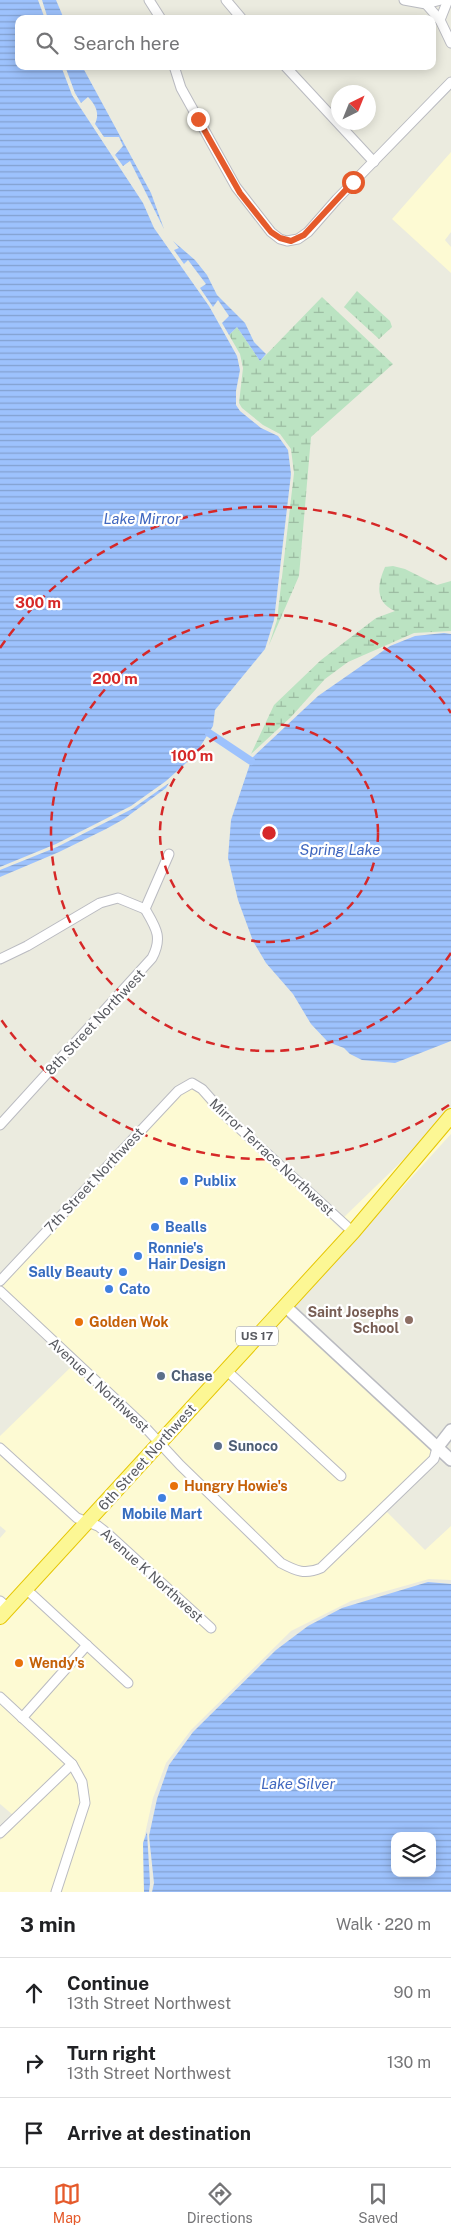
<!DOCTYPE html>
<meta charset="utf-8">
<style>
:root{--surface:#fff;--page:#f6f6f6;--text:#202124;--muted:#757577;--line:#e0e0e0;--accent:#e55a2b}
body{margin:0;font-family:"Public Sans",sans-serif;background:var(--page);color:var(--text)}
.controls{position:absolute;right:15px;bottom:15px;display:grid;overflow:hidden;border-radius:10px;box-shadow:0 2px 12px #0003}
.controls button{width:45px;height:45px;display:grid;place-items:center;padding:0;border:0;border-bottom:1px solid var(--line);background:var(--surface);color:var(--text);font:25px sans-serif}
.compass{position:absolute;left:331px;top:85px;width:45px;height:45px;border-radius:50%;background:var(--surface);box-shadow:0 2px 12px #0003;rotate:43deg}
.stop{position:absolute;width:15px;height:15px;margin:-11px;border:4px solid #e55a2b;border-radius:50%;background:#fff}
.stop.end{background:#e55a2b;border-color:#fff;box-shadow:0 1px 5px #0008}
.list{margin:0;padding:0;list-style:none}
h2{display:flex;justify-content:space-between;align-items:center;height:65px;margin:0;padding:0 20px;font-size:21px}
h2 small{font-size:16px;font-weight:400;color:var(--muted)}
.list li{display:grid;grid-template-columns:32px 1fr auto;gap:15px;align-items:center;box-sizing:border-box;height:70px;padding:0 20px;border-top:1px solid var(--line)}
.list b{display:block;font-size:19px;white-space:nowrap}
.list p{margin:0;font-size:16px;white-space:nowrap;color:var(--muted)}
.list em{font-size:16px;font-style:normal;color:var(--muted)}
.icon{flex:none;width:28px;height:28px;fill:none;stroke:currentColor;stroke-width:2;stroke-linecap:round;stroke-linejoin:round}
.map{position:relative;flex:none;width:451px;height:1892px;overflow:hidden}
.search{position:absolute;background:var(--surface);box-shadow:0 2px 12px #0003;left:15px;right:15px;top:15px;height:55px;display:flex;align-items:center;gap:12px;box-sizing:border-box;padding:0 18px;border-radius:10px;color:var(--muted);font-size:19px}
.sheet{height:275px;background:var(--surface)}
nav{display:flex;justify-content:space-around;align-items:center;box-sizing:border-box;height:70px;border-top:1px solid var(--line);background:var(--surface);font-size:14px;color:var(--muted)}
nav a{display:grid;justify-items:center;gap:2px}
nav .on{color:var(--accent)}
.map>svg:first-child{display:block}
</style>
<div class="map">
<svg width="451" height="1892" viewBox="0 0 451 1892">
<defs>
<pattern id="wetland-marsh" width="20" height="14" patternUnits="userSpaceOnUse" patternTransform="scale(1.25)"><rect width="20" height="14" fill="#bbe3c2"/><path d="M1 5h8M5 5V1M11 12h8M15 12V8" fill="none" stroke="#9bbba1"/></pattern>
<pattern id="water-rules" width="6" height="5" patternUnits="userSpaceOnUse" patternTransform="scale(1.25)"><rect width="6" height="5" fill="#9dc2fd"/><path d="M0 2.5h6" fill="none" stroke="#83a1d0"/></pattern>
</defs>
<rect width="100%" height="100%" fill="#ebebdf"/>
<g fill="#fdfad3">
<polygon points="451,152 451,232 445,240 451,247 451,273 392,219"/>
<polygon points="192,1087 199,1092 223,1119 346,1234 160,1437 1,1286 180,1094"/>
<polygon points="451,1122 451,1134 382,1210 332,1261"/>
<polygon points="438,1126 352,1228 342,1219"/>
<polygon points="285,1312 433,1450 431,1457 320,1565 312,1568 299,1568 283,1560 165,1443 226,1376 341,1481 346,1475 232,1370"/>
<polygon points="73,1365 154,1443 87,1516 79,1514 0,1442 0,1436"/>
<polygon points="159,1449 278,1566 296,1576 311,1576 322,1572 386,1511 425,1550 451,1526 451,1580 429,1579 351,1601 291,1631 191,1730 166,1763 153,1798 143,1843 144,1892 60,1892 89,1804 89,1790 78,1764 28,1717 87,1651 127,1689 133,1683 31,1589 89,1526 96,1529 116,1546 211,1634 217,1628 122,1540 95,1519"/>
<polygon points="0,1454 74,1521 81,1523 8,1603 0,1595 0,1538 6,1531 0,1526"/>
<polygon points="26,1595 82,1646 22,1712 0,1692 0,1623"/>
<polygon points="0,1703 67,1764 13,1815 0,1804"/>
<polygon points="71,1770 79,1783 81,1803 51,1892 0,1892 0,1840"/>
</g>
<g fill="url(#wetland-marsh)">
<polygon points="357,291 390,321 392,327 379,339 344,307"/>
<polygon points="322,297 393,364 311,437 299,576 269,645 277,620 294,473 291,449 280,434 263,425 242,408 239,403 243,368 240,354 229,335 237,327 260,361"/>
<path d="M393 566 405 569 437 585 451 581V631L414 633 348 662 325 679 291 717 251 754 274 705 321 660 376 618 395 611C375 602 377 585 385 567Z"/>
</g>
<g fill="url(#water-rules)" fill-rule="evenodd">
<polygon points="0,0 38,0 45,19 19,19 19,66 61,66 72,95 143,203 154,228 209,306 237,356 240,370 236,391 236,405 240,411 261,428 278,436 288,450 291,474 274,620 265,649 215,710 213,726 195,755 166,781 131,806 56,844 0,867"/>
<polygon points="42,0 56,0 64,19 48,19"/>
<path d="M65 66H82L151 193 164 229 130 161 123 166 115 155 123 146 119 137H104L95 124C100 114 96 105 88 97L81 103 75 93Z"/>
<polygon points="173,241 195,260 207,275 217,295 245,323 254,342 266,354 260,361 237,327 229,335 222,323 229,316 218,300 213,307 200,288 206,284 188,260 184,264 174,250 179,248"/>
<polygon points="444,633 451,634 451,1041 395,1063 362,1060 350,1054 344,1048 328,1042 311,1024 293,994 266,963 253,941 238,900 228,858 231,820 252,758 318,696 390,646 415,636"/>
<polygon points="169,783 166,788 124,819 106,829 59,852 0,877 0,870 57,847 132,809"/>
<path d="M428 1582 451 1584V1892H152L154 1883 149 1836 157 1799 169 1765 193 1732 276 1650 308 1626 342 1608ZM395 1836H432V1873H395Z"/>
<polygon points="147,1832 150,1883 149,1892 144,1892 143,1843"/>
</g>
<g fill="none" stroke-linecap="round" stroke-linejoin="round">
<polyline stroke="#9dc2fd" stroke-width="8" points="209,733 251,761"/>
<defs>
<g id="minor">
<polyline points="149,0 161,19"/>
<polyline points="226,0 242,19"/>
<polyline points="404,0 426,4 440,20"/>
<polyline points="448,0 440,20 451,43"/>
<polyline points="426,4 441,0"/>
<polyline points="174,66 181,88 236,187 271,232 280,239 287,241 298,239 308,232 337,199 451,82"/>
<polyline points="285,66 374,162"/>
<polyline points="145,909 169,854"/>
<polyline points="0,959 27,946 100,903 118,898 145,909"/>
<path d="M0 1125 152 958C163 937 156 928 145 909"/>
<polyline points="0,1281 178,1091 192,1083 202,1089 226,1116 353,1232"/>
<path d="M0 1291 143 1425 180 1465 281 1563C296 1571 305 1575 321 1568L434 1459 437 1448"/>
<polyline points="226,1370 341,1476"/>
<polyline points="0,1448 77,1518 98,1526 107,1533 211,1628"/>
<polyline points="26,1589 128,1683"/>
<polyline points="0,1601 8,1608"/>
<polyline points="0,1697 72,1764 82,1782 85,1803 56,1892"/>
<polyline points="22,1718 87,1645"/>
<polyline points="0,1833 72,1764"/>
</g>
<g id="tertiary">
<polyline points="285,1306 451,1460"/>
<polyline points="437,1448 451,1430"/>
</g>
<polyline id="trunk" points="0,1617 353,1232 451,1116"/>
</defs>
<use href="#minor" stroke="#babbc1" stroke-width="11"/>
<use href="#tertiary" stroke="#babbc1" stroke-width="14"/>
<use href="#trunk" stroke="#e6c704" stroke-width="16"/>
<use href="#minor" stroke="#fff" stroke-width="9"/>
<use href="#tertiary" stroke="#fff" stroke-width="11"/>
<use href="#trunk" stroke="#fcf794" stroke-width="14"/>
</g>
<g fill="none" stroke-linecap="round" stroke-linejoin="round">
<polyline stroke="#e55a2b" stroke-width="6" points="198,119 240,193 271,232 280,238 291,241 304,235 353,182"/>
</g>
<g fill="none" stroke="#d62828" stroke-width="2.5" stroke-dasharray="9 6">
<circle cx="269" cy="833" r="109"/>
<path d="M451 953A218 218 0 1 1 451 713"/>
<path d="M449 1105A326 326 0 0 1 0 1018M0 648A326 326 0 0 1 449 561"/>
</g>
<g fill="#3f7fe0" stroke="#fff" stroke-width="2">
<circle cx="184" cy="1181" r="5"/>
<circle cx="155" cy="1227" r="5"/>
<circle cx="138" cy="1256" r="5"/>
<circle cx="123" cy="1272" r="5"/>
<circle cx="109" cy="1289" r="5"/>
<circle cx="162" cy="1498" r="5"/>
</g>
<circle fill="#8d6e63" stroke="#fff" stroke-width="2" cx="409" cy="1320" r="5"/>
<g fill="#e8710a" stroke="#fff" stroke-width="2">
<circle cx="79" cy="1322" r="5"/>
<circle cx="174" cy="1486" r="5"/>
<circle cx="19" cy="1663" r="5"/>
</g>
<g fill="#5c6f8a" stroke="#fff" stroke-width="2">
<circle cx="161" cy="1376" r="5"/>
<circle cx="218" cy="1446" r="5"/>
</g>
<g text-anchor="middle" dominant-baseline="central" stroke-width="4.5" stroke-linejoin="round" paint-order="stroke">
<rect fill="#fff" stroke="#8a8c90" stroke-width="1" x="236" y="1326.5" width="42" height="19" rx="4"/>
<g font-size="12" font-weight="bold" fill="#585a60">
<text x="257" y="1336">US 17</text>
</g>
<g font-size="14" fill="#585a60" stroke="#fff">
<text transform="translate(95 1022) rotate(-47)">8th Street Northwest</text>
<text transform="translate(272 1157) rotate(43)">Mirror Terrace Northwest</text>
<text transform="translate(94 1180) rotate(-47)">7th Street Northwest</text>
<text transform="translate(99 1385) rotate(43)">Avenue L Northwest</text>
<text transform="translate(147 1457) rotate(-48)">6th Street Northwest</text>
<text transform="translate(152 1575) rotate(42)">Avenue K Northwest</text>
</g>
<g font-size="14" font-weight="bold" fill="#366cbe" stroke="#fff" text-anchor="start">
<text x="194" y="1181">Publix</text>
<text x="165" y="1227">Bealls</text>
<text x="148" y="1248">Ronnie's<tspan x="148" dy="16">Hair Design</tspan></text>
<text x="113" y="1272" text-anchor="end">Sally Beauty</text>
<text x="119" y="1289">Cato</text>
<text x="162" y="1514" text-anchor="middle">Mobile Mart</text>
</g>
<g font-size="14" font-weight="bold" fill="#785e54" stroke="#fff" text-anchor="end">
<text x="399" y="1312">Saint Josephs<tspan x="399" dy="16">School</tspan></text>
</g>
<g font-size="14" font-weight="bold" fill="#c56008" stroke="#fff" text-anchor="start">
<text x="89" y="1322">Golden Wok</text>
<text x="184" y="1486">Hungry Howie's</text>
<text x="29" y="1663">Wendy's</text>
</g>
<g font-size="14" font-weight="bold" fill="#4e5e75" stroke="#fff" text-anchor="start">
<text x="171" y="1376">Chase</text>
<text x="228" y="1446">Sunoco</text>
</g>
<g font-size="15" font-style="italic" fill="#4168bf" stroke="#fff">
<text x="142" y="518">Lake Mirror</text>
<text x="340" y="849">Spring Lake</text>
<text x="298" y="1783">Lake Silver</text>
</g>
</g>
<circle cx="269" cy="833" r="8" fill="#d62828" stroke="#fff" stroke-width="2.5"/>
<g font-size="15" text-anchor="middle" font-weight="bold" fill="#d62828" stroke="#fff" stroke-width="4.5" stroke-linejoin="round" paint-order="stroke">
<text x="38" y="608">300 m</text>
<text x="115" y="684">200 m</text>
<text x="192" y="761">100 m</text>
</g>
</svg>
<div class="controls">
<button><svg class="icon" aria-label="layers" viewBox="0 0 24 24"><path d="M12 4l9 5-9 5-9-5zM3 14l9 5 9-5"/></svg></button>
</div>
<svg class="compass" viewBox="-18 -18 36 36"><path d="M0-13l5 13h-10z" fill="#e53935"/><path d="M0 13l5-13h-10z" fill="#757577"/></svg>
<div class="stop" style="left:353px;top:182px"></div>
<div class="stop end" style="left:198px;top:119px"></div>
<div class="search"><svg class="icon" aria-label="search" viewBox="0 0 24 24"><circle cx="10" cy="10" r="6"/><path d="M15 15l6 6"/></svg>Search here</div>
</div>
<section class="sheet">
<h2>3 min<small>Walk · 220 m</small></h2>
<ul class="list">
<li><svg class="icon" aria-label="ahead" viewBox="0 0 24 24"><path d="M12 20V5M6 11l6-6 6 6"/></svg><div><b>Continue</b><p>13th Street Northwest</p></div><em>90 m</em></li>
<li><svg class="icon" aria-label="right" viewBox="0 0 24 24"><path d="M7 20v-9h11M14 6l5 5-5 5"/></svg><div><b>Turn right</b><p>13th Street Northwest</p></div><em>130 m</em></li>
<li><svg class="icon" aria-label="arrive" viewBox="0 0 24 24"><path d="M6 21V4h12l-3 4 3 4H6"/></svg><div><b>Arrive at destination</b></div></li>
</ul>
</section>
<nav>
<a class="on"><svg class="icon" aria-label="map" viewBox="0 0 24 24"><path d="M3 6l6-2 6 2 6-2v14l-6 2-6-2-6 2zM9 4v14M15 6v14"/></svg>Map</a>
<a><svg class="icon" aria-label="directions" viewBox="0 0 24 24"><path d="M12 3l9 9-9 9-9-9zM9 14v-3h6M13 9l2 2-2 2"/></svg>Directions</a>
<a><svg class="icon" aria-label="saved" viewBox="0 0 24 24"><path d="M7 4h10v16l-5-4-5 4z"/></svg>Saved</a>
</nav>
